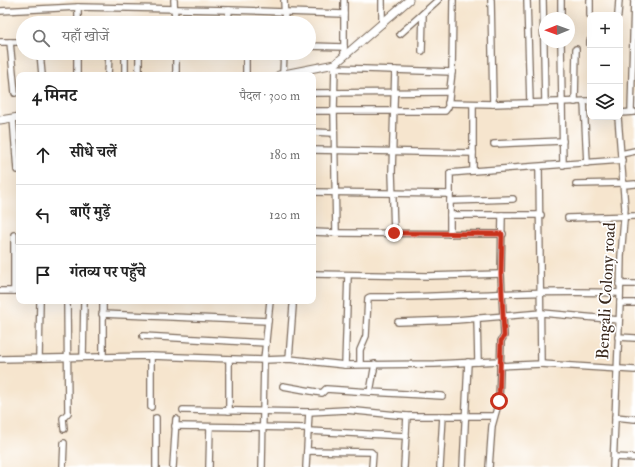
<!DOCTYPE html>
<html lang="hi">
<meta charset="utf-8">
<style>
:root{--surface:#fff;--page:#f2f2f2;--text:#222;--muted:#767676;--line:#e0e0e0}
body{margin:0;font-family:"IM FELL Double Pica","Noto Serif Devanagari",serif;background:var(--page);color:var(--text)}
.controls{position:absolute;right:12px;top:12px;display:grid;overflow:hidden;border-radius:8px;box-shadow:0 4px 16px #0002}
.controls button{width:36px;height:36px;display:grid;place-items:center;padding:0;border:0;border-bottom:1px solid var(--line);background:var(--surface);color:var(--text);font:20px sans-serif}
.compass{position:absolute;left:539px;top:12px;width:36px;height:36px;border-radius:50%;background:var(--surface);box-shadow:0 4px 16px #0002;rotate:269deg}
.stop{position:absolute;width:12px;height:12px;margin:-9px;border:3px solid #c8321e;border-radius:50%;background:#fff}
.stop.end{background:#c8321e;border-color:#fff;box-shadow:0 1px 4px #0008}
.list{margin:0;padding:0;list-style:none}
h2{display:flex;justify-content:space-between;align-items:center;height:52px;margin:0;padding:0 16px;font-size:17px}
h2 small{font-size:13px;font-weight:400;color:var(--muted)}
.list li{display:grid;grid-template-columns:26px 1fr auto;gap:12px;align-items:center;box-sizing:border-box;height:60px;padding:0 16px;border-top:1px solid var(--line)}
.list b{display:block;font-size:15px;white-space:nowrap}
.list em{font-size:13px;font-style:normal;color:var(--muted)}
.icon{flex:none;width:22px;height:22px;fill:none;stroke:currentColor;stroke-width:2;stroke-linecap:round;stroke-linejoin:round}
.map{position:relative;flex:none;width:635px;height:467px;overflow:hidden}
.search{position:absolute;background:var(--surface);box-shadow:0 4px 16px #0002;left:16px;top:16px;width:300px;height:44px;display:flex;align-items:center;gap:10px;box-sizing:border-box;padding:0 14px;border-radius:22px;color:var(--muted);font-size:15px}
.panel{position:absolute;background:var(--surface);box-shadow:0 4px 16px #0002;left:16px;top:72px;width:300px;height:232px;border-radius:8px}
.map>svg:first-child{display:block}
</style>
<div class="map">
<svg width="635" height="467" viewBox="0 0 635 467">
<rect width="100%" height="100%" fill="#fff"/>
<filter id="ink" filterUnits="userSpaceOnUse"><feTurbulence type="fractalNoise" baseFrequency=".025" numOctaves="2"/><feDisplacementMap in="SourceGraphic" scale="8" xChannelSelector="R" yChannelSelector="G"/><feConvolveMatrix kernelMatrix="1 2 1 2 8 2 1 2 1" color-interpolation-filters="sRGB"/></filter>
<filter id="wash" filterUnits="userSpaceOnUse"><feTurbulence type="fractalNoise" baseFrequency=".012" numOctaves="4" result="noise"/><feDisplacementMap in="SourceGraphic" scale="16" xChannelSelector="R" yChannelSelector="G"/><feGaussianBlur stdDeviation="0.9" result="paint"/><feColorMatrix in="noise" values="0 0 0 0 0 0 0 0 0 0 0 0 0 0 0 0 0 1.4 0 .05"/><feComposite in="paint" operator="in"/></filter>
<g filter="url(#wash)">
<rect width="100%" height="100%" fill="#f6e5ce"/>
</g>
<g filter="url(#ink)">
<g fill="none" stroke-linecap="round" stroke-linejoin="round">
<defs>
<g id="minor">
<polyline points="174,0 175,23"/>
<polyline points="284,0 285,23"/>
<polyline points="344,0 344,56"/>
<polyline points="382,0 382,24"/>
<polyline points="527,0 530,103"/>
<polyline points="543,0 545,102"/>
<polyline points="561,0 561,18"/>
<polyline points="0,11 78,7 229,10 344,14"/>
<polyline points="590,15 590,0"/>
<polyline points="618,15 619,0"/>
<polyline points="78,23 78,7"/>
<polyline points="228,23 229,10"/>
<polyline points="400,34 438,0"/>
<polyline points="0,42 23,42"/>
<polyline points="10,42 15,93"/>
<polyline points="561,42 563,165"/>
<polyline points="590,44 590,41"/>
<polyline points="309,46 344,47"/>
<polyline points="422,51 423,14"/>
<polyline points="40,53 42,75"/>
<polyline points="125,53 125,75"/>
<polyline points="176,53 176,75"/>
<polyline points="246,53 246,75"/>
<polyline points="335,68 452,72 453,0"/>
<polyline points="283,74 284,53"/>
<polyline points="77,75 77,53"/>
<polyline points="108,75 109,53"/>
<polyline points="139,75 139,53"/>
<polyline points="313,93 449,92"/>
<polyline points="575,102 576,49"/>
<polyline points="584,102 587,163"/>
<polyline points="448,103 493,104 491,0"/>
<polyline points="473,104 473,171 622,160"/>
<polyline points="493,104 590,101"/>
<polyline points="313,111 445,111 448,107 452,72"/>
<polyline points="631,112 634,0"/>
<polyline points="620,113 634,112"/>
<polyline points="13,118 17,170"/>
<polyline points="313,132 334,133"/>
<polyline points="494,144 563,141"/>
<polyline points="313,150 473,153"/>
<polyline points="621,154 635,151"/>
<polyline points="576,184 624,183"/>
<polyline points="624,185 635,184"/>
<polyline points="313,192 450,194"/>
<polyline points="450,201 513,199"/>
<polyline points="450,215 541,215"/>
<polyline points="568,218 635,216"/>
<polyline points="313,232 336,233 334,111 335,64"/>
<polyline points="336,233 503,234"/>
<polyline points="394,233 392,172 395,70"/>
<polyline points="450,234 450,173 473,171"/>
<polyline points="14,235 14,291"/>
<polyline points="313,274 428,276 501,274"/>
<polyline points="619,284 635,284"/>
<polyline points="0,291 19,291"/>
<polyline points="620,303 635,303"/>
<polyline points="102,314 268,321"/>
<polyline points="477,318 478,362"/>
<polyline points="398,322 456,320 542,313 619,320"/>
<polyline points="143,336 266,343"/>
<polyline points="618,337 635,338"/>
<polyline points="103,356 103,301"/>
<polyline points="151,356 151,407"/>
<polyline points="83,357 84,301"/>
<polyline points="39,358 40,301"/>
<polyline points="0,359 151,356 264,360 289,359 345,365 435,364 500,361"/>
<polyline points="289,359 293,306"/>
<path d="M360 364V350L366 336 368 298 370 297C453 298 536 289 620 293"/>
<polyline points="375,364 370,392 442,396"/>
<polyline points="541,364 635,370"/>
<polyline points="345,365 348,275"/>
<polyline points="500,366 541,364 539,167"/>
<polyline points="283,386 322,393 326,389 370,392"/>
<polyline points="183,410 309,412 346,410 407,416 494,416"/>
<polyline points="229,411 229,359"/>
<polyline points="615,417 635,419"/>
<polyline points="175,426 308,428"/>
<polyline points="64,429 63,418 68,413 67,301"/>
<polyline points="308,431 406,436"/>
<polyline points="307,451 371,452 373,454 372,467"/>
<polyline points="614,457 635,458"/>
<polyline points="63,467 64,443"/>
<polyline points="156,467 156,418"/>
<polyline points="173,467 176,419"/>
<polyline points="209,467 210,427"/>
<polyline points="262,467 264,360 270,301"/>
<polyline points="306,467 309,412"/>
<polyline points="404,467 407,416"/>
<polyline points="440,467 443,416"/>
<polyline points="463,467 468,362"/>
<polyline points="489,467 492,426 499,401 501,341 504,336 501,274 502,215"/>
<polyline points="613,467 620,303 621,256 625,208 618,117"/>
</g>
<g id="tertiary">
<polyline points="279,75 335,64 409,0"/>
<polyline points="0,120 19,117"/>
</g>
</defs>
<use href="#minor" stroke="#7c6b5c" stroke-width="8"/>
<use href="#tertiary" stroke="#7c6b5c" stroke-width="9"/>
<use href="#minor" stroke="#fff" stroke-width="5.5"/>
<use href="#tertiary" stroke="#fff" stroke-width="7"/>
</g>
</g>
<g fill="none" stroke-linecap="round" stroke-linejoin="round" filter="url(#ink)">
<polyline stroke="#c8321e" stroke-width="5" points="394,233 502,234 501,274 504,336 501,341 499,401"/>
</g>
<g text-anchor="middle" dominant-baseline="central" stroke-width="3.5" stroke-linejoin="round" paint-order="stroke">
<g font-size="17" fill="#3b2a1e" stroke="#fff">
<text transform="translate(606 291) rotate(-87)">Bengali Colony road</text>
</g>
</g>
</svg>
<div class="controls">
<button>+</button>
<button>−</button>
<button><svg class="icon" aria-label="layers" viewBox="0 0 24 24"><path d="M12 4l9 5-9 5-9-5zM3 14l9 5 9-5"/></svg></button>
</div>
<svg class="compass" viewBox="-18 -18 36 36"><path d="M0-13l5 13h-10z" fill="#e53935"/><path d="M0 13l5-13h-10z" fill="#767676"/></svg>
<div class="stop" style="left:499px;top:401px"></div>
<div class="stop end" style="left:394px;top:233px"></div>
<div class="search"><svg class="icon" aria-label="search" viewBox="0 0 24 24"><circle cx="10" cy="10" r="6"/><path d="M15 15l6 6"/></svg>यहाँ खोजें</div>
<section class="panel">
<h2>4 मिनट<small>पैदल · 300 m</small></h2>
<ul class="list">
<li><svg class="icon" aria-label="ahead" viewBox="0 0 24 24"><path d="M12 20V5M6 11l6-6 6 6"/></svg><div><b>सीधे चलें</b></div><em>180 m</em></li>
<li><svg class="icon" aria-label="left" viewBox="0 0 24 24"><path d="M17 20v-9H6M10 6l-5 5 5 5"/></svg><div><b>बाएँ मुड़ें</b></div><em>120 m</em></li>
<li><svg class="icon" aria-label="arrive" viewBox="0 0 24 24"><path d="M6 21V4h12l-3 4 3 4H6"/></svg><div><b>गंतव्य पर पहुँचे</b></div></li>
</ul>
</section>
</div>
